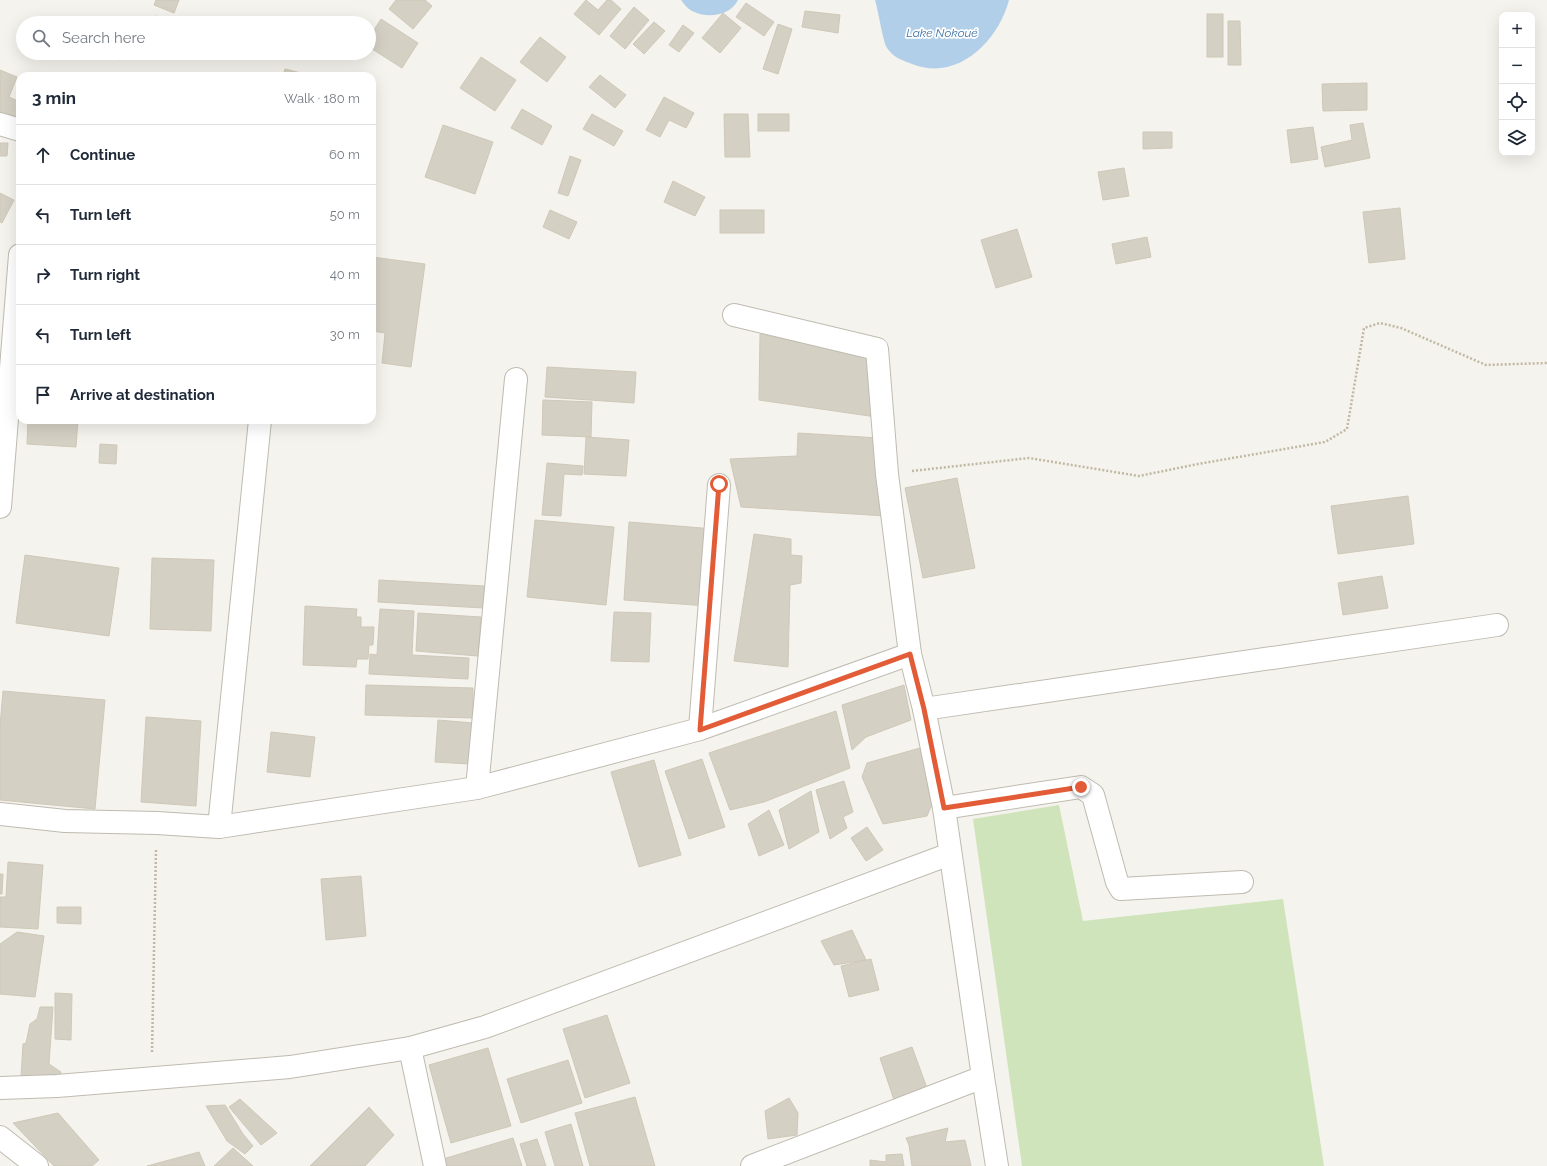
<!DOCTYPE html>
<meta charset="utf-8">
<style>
:root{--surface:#fff;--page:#f2f2f3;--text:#1f2937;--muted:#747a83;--line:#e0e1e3}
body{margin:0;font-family:Raleway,sans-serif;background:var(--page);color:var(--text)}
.controls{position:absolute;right:12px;top:12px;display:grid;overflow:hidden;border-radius:8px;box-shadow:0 4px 16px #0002}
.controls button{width:36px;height:36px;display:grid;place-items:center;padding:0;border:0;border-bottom:1px solid var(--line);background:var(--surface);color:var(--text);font:20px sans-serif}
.stop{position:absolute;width:12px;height:12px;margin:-9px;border:3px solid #e25d37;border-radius:50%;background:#fff}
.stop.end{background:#e25d37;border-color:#fff;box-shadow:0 1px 4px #0008}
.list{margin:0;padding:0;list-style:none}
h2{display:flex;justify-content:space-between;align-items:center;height:52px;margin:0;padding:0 16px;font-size:17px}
h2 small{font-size:13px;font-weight:400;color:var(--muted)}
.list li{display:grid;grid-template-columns:26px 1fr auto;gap:12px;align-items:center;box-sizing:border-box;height:60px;padding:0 16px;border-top:1px solid var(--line)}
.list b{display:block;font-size:15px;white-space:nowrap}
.list em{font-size:13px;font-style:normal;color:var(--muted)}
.icon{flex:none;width:22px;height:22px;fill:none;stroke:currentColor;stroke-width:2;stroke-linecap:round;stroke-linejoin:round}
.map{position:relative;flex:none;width:1547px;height:1166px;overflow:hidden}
.search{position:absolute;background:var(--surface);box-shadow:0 4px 16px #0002;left:16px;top:16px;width:360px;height:44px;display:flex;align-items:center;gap:10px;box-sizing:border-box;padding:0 14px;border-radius:22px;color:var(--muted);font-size:15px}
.panel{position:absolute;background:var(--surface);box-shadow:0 4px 16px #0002;left:16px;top:72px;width:360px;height:352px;border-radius:12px}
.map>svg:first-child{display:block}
</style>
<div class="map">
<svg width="1547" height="1166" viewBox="0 0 1547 1166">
<rect width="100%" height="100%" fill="#f5f3ed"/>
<polygon fill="#cfe4bb" points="1059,805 1083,921 1283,899 1324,1166 1022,1166 973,819"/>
<g fill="#b2cfe9">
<path d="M681 0H738C730 16 707 19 692 11 688 9 684 4 681 0Z"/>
<path d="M875 0H1009C998 42 957 82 912 64 901 60 893 57 887 48 883 42 878 9 875 0Z"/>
</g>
<g fill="#d5d0c4" stroke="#cfc8b8">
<polygon points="156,0 179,0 174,13 154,5"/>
<polygon points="396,0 425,0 432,6 413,29 389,9"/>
<polygon points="586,0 598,10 607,0 611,0 621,9 599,35 574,14"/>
<polygon points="746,3 774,22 764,36 736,17"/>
<polygon points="634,7 649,20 625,49 610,36"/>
<polygon points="805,11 840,15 838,33 802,27"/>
<polygon points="723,13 741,28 720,53 702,38"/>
<rect x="1207" y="14" width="16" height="43"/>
<polygon points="155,16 176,23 153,23"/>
<polygon points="381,19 418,43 402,68 369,47 369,38"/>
<polygon points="1228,21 1240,21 1241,65 1228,65"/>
<polygon points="654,22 665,31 644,54 633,44"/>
<polygon points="778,24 792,29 778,74 763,69"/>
<polygon points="683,25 694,33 679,52 669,45"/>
<polygon points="540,37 566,57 547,82 520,62"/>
<polygon points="99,53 122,53 119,60"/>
<polygon points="481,57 516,80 495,111 460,88"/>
<polygon points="285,69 313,76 283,76"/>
<polygon points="0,70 17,77 9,97 20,102 20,127 0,119"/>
<polygon points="600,75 626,95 615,108 589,87"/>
<polygon points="1367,83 1367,110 1323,111 1322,84"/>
<polygon points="664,97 694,113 686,128 669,120 660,137 646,130"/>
<polygon points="522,109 552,126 542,145 511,128"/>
<polygon points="592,114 623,131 614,146 583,129"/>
<polygon points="724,114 748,114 750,157 725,157"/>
<rect x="758" y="114" width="31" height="17"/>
<polygon points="1363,123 1370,158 1325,167 1321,147 1352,140 1350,125"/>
<polygon points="443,125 493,142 475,194 425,177"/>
<polygon points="1313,127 1318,159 1291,163 1287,130"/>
<polygon points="1143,132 1172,132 1172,148 1143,149"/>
<polygon points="0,143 8,143 7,156 0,156"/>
<polygon points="570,156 581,160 568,196 558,193"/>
<polygon points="1124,168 1129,196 1103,200 1098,172"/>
<polygon points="673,181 705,197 695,216 664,202"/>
<polygon points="0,193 14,200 2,223 0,222"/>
<polygon points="1400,208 1405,259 1369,263 1363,212"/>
<polygon points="550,210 577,222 569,239 543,227"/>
<rect x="720" y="210" width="44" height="23"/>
<polygon points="1017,229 1032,277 996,288 981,240"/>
<polygon points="1147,237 1151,257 1116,264 1112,244"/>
<polygon points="372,257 425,264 411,367 382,363 385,333 372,331"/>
<polygon points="760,334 873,357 876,417 759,400"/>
<polygon points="547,367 636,372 634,403 545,397"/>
<polygon points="543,400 592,402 591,437 542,435"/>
<polygon points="28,420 78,420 76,447 27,444"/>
<polygon points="798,433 879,438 886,516 741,507 730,459 797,456"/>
<polygon points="586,437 629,440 626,476 584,474"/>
<polygon points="100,444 117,445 116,464 99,463"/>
<polygon points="547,463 583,466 582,475 564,474 561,516 542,515"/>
<polygon points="957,478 975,568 923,578 905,488"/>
<polygon points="1408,496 1414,544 1338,554 1331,506"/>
<polygon points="535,520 614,527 606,605 527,597"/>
<polygon points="629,522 714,529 708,606 624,600"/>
<polygon points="754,534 791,539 791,555 802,556 801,583 790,585 788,667 734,661"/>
<polygon points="25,555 119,568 109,636 16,623"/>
<polygon points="152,558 214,560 211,631 150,629"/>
<polygon points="1382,576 1388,608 1343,615 1338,583"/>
<polygon points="379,580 484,586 483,608 378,602"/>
<polygon points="305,606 357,609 356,617 361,617 361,627 374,627 373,645 369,645 368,659 357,659 356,667 303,665"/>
<polygon points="380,609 414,611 412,655 469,658 468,679 369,674 370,654 377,655"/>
<polygon points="614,612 651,613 649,662 611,661"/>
<polygon points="418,613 481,617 478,656 416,651"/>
<polygon points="366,685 473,688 473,718 365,715"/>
<polygon points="904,685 911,720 866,737 852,750 842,705"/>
<polygon points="3,691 105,700 95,809 0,800 0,726"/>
<polygon points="836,711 850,768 764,802 730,810 709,753"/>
<polygon points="146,717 201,721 196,806 141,802"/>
<polygon points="438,720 473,723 469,764 435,762"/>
<polygon points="271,732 315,737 310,777 267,772"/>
<polygon points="920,748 938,790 927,816 883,824 862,777 867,763"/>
<polygon points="702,759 725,827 689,839 665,771"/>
<polygon points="654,760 681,855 639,867 611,772"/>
<polygon points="844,781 853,812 843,817 847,828 830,839 816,790"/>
<polygon points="811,791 819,832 789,849 779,810"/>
<polygon points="769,810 784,845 759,856 748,824"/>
<polygon points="867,827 883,850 866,861 851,838"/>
<polygon points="8,862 43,865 38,929 0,927 0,897 6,897"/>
<polygon points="0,874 3,874 2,894 0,894"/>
<polygon points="361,876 366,936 326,940 321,879"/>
<polygon points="57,907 81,907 81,924 57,923"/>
<polygon points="852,930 866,960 834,965 821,941"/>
<polygon points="17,932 44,936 35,997 0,994 0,944"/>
<polygon points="871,959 879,990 849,997 841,966"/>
<polygon points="55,993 72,994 71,1040 55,1039"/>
<polygon points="40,1007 53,1007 49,1064 61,1072 57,1094 20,1094 23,1044 26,1043 30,1024 37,1019"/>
<polygon points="607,1015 630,1083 585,1098 563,1029"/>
<polygon points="912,1047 927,1088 894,1100 880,1058"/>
<polygon points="488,1048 511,1126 451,1143 429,1065"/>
<polygon points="568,1060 582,1103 521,1123 507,1079"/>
<polygon points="635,1097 655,1166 590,1166 575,1113"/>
<polygon points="789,1098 798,1113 797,1135 768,1139 765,1111"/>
<polygon points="240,1099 277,1133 261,1145 229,1107"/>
<polygon points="225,1105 243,1134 253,1146 245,1154 227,1141 206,1106"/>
<polygon points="369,1107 394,1135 365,1166 310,1166"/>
<polygon points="58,1113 99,1160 92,1166 54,1166 13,1123"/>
<polygon points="571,1124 583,1166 555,1166 545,1132"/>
<polygon points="948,1128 945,1142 965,1140 971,1166 912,1166 909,1145 906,1138"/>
<polygon points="513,1138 522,1166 445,1166 443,1159"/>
<polygon points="537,1139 546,1166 527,1166 520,1144"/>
<polygon points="233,1148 253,1166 214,1166"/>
<polygon points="199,1152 205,1166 147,1166"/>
<polygon points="902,1154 904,1166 870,1166 870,1160 886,1162 886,1155"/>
</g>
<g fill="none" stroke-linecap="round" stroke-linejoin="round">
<defs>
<g id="minor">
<polyline points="0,124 20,130"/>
<polyline points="734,315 877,349 887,474 910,654 924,709 944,808 983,1077 997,1166"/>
<polyline points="0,507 20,255"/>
<polyline points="924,709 1497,625"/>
<polyline points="700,729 719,485"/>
<polyline points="477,788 516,379"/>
<polyline points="944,808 1081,787 1093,795 1117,882 1121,889 1242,882"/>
<polyline points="0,814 65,821 157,823 219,827 477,788 700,729 910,654"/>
<polyline points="219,827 260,420"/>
<polyline points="410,1048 435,1166"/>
<polyline points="0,1088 57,1086 290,1067 410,1048 485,1027 950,854"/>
<polyline points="0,1137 37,1166"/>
<polyline points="752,1166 983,1077"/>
</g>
</defs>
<use href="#minor" stroke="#bfbbb0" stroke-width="24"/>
<g stroke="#c0b8a3" stroke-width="2.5" stroke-dasharray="2 2" stroke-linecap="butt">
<polyline points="912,471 1029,458 1139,476 1198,464 1325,442 1347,429 1364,328 1380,323 1401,328 1486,365 1547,363"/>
<polyline points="152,1052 156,849"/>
</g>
<use href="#minor" stroke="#fff" stroke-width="22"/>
</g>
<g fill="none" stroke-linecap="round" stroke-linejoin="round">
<polyline stroke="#e25d37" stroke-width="5" points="719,484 700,730 910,654 924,709 944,808 1081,787"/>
</g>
<g text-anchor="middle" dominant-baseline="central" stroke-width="3.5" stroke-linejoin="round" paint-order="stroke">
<g font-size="12" font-style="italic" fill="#3f75a9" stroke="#fff">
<text x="942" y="33">Lake Nokoué</text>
</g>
</g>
</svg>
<div class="controls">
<button>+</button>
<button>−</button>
<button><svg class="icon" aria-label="locate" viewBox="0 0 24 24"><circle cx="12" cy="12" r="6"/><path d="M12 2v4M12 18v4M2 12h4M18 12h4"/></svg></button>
<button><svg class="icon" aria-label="layers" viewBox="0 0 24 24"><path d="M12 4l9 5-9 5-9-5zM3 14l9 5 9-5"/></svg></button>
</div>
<div class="stop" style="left:719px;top:484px"></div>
<div class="stop end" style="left:1081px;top:787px"></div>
<div class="search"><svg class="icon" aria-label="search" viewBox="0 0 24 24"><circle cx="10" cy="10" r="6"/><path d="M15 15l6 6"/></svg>Search here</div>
<section class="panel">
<h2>3 min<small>Walk · 180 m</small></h2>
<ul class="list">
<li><svg class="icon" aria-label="ahead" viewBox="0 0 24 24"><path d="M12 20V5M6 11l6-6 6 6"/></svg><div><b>Continue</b></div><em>60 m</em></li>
<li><svg class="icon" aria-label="left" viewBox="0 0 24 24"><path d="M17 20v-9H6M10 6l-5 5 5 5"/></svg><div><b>Turn left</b></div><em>50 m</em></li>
<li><svg class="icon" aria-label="right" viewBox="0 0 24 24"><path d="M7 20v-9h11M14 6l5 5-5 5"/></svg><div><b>Turn right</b></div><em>40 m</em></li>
<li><svg class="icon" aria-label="left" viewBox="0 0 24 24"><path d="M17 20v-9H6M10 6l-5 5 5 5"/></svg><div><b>Turn left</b></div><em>30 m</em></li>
<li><svg class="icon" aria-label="arrive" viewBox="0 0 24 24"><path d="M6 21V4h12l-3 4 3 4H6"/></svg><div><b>Arrive at destination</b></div></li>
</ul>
</section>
</div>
